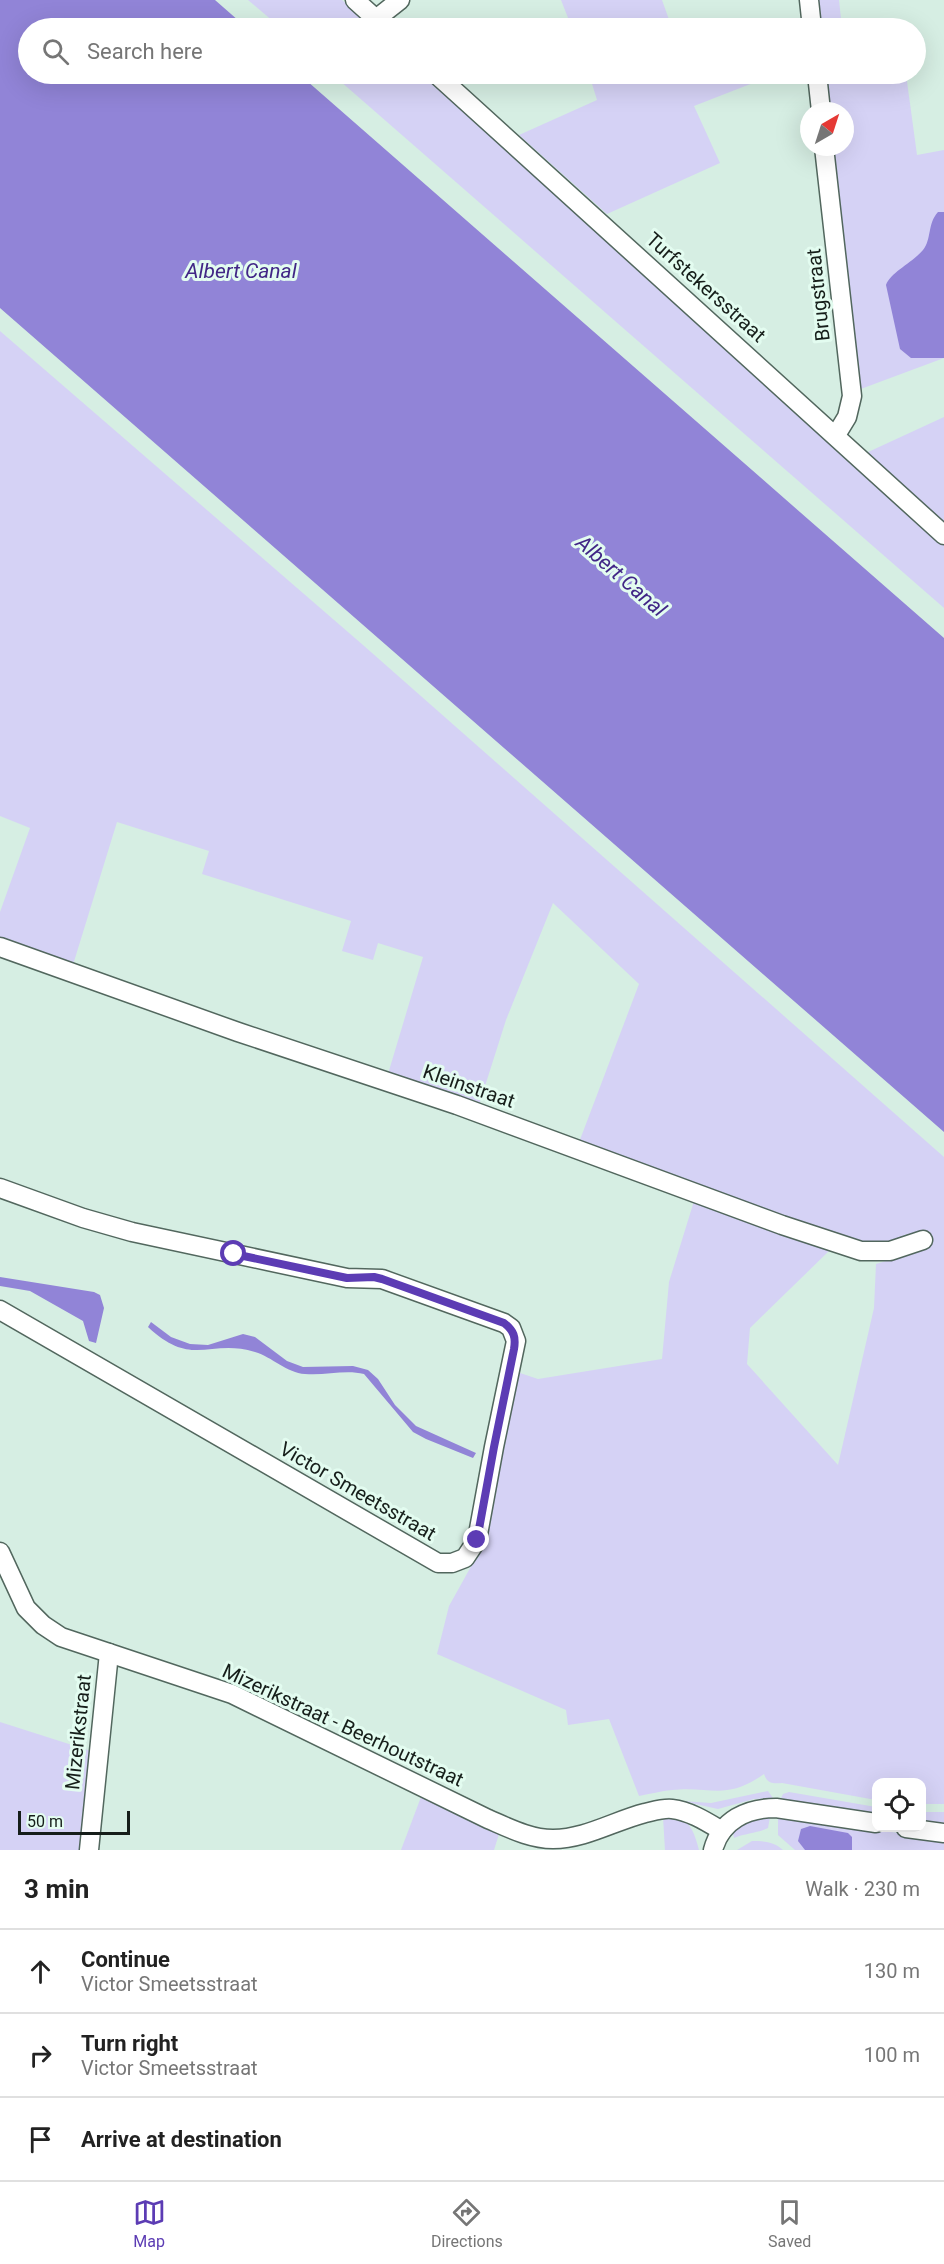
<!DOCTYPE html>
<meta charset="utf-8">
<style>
:root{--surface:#fff;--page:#f6f6f6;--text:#222;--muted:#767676;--line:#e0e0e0;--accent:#5c3cb4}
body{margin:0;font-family:Roboto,sans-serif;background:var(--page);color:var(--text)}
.controls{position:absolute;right:18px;bottom:18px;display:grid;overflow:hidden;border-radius:12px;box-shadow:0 6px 24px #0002}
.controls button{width:54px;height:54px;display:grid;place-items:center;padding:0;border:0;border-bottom:2px solid var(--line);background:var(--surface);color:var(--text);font:30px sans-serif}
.compass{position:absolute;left:800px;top:102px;width:54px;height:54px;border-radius:50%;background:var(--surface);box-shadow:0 6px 24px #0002;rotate:39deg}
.scale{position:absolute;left:18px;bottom:15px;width:112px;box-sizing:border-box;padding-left:6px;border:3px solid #161e1a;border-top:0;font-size:16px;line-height:21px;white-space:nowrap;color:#161e1a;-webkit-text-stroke:4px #e3fcf0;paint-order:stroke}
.stop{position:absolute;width:18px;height:18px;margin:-14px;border:4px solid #5c3cb4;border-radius:50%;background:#fff}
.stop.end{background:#5c3cb4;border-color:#fff;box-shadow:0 2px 6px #0008}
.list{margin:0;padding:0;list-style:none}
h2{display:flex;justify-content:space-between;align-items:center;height:78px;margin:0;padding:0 24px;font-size:26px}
h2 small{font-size:20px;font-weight:400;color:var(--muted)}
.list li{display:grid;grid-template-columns:39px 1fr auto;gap:18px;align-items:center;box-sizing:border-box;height:84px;padding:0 24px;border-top:2px solid var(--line)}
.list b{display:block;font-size:22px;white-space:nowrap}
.list p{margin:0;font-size:20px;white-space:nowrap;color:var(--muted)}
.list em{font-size:20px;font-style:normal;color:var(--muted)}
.icon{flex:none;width:33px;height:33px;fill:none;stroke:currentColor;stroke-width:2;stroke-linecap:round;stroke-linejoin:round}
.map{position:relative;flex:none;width:944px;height:1850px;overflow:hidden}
.search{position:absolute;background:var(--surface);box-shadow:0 6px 24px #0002;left:18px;right:18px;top:18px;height:66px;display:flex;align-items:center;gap:15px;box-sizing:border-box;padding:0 21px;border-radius:33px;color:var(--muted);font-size:22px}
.sheet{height:330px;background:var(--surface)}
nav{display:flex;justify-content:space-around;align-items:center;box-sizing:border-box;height:84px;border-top:2px solid var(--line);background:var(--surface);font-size:16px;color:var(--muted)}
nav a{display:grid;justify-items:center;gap:3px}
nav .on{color:var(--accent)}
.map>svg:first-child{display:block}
</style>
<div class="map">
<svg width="944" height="1850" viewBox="0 0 944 1850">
<rect width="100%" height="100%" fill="#d6eee3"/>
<g fill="#d5d2f5">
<polygon points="248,0 342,0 373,28 281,28"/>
<polygon points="561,0 662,0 672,28 572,28"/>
<polygon points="802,0 839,0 842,28 785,28 805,21"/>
<polygon points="332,74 423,74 944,543 944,608"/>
<polygon points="589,74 776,74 694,106 720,163 607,214 519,135 597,100"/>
<polygon points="812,74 906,74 917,155 944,150 944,358 842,396 822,147 845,147 845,111 818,111"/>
<path d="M0 331 363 645 944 1157V1804H922V1782H876V1800L782 1783C772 1784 767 1783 764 1774 726 1801 712 1786 672 1790 661 1791 650 1794 639 1796L609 1719 568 1725 566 1710 437 1654 449 1606 483 1545 517 1372 538 1379 662 1359 669 1282 694 1201 830 1250 750 1328 747 1364 838 1465 874 1308 876 1264 903 1256 920 1246 907 1234 877 1247 857 1245 578 1145 639 984 553 903 506 1020 479 1105 388 1074 423 957 378 943 373 960 342 951 351 921 202 874 209 851 117 822 72 968 0 941V912L30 828 0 816Z"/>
<polygon points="944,417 944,526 866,453"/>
<polygon points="0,1722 94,1752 84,1850 0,1850"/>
<polygon points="768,1791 773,1798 754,1799 718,1809 682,1801 711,1803"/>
<polygon points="789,1792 876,1807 876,1815 805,1804 781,1798 783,1794"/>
<polygon points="421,1797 499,1834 494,1850 401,1850"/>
<polygon points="922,1812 944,1812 944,1826 922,1822"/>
<path d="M663 1817C689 1816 693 1828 699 1850H665Z"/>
<path d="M770 1817 768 1828C758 1833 746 1833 734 1838L733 1833C744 1821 753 1818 770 1817Z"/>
<polygon points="778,1817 944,1839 944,1850 795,1850 778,1835"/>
<path d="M752 1841C764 1841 775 1842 783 1850H737Z"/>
</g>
<g fill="#9184d7">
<polygon points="0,0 215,0 247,28 28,28 28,74 299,74 944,638 944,1132 0,308"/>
<path d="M938 212H944V358H911L900 349 886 285C891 272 912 263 923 250 932 239 927 224 938 212Z"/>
<polygon points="0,1277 94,1292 100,1295 104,1308 96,1343 89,1341 83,1321 30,1291 0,1286"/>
<path d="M151 1322 171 1337 190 1344 208 1345 243 1334 255 1337 287 1361 303 1367 353 1366 368 1370 378 1379 395 1405 416 1426 476 1453 473 1458 426 1439 413 1432 364 1374C345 1369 325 1376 305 1374 287 1373 272 1357 255 1352 209 1338 193 1369 148 1327Z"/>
<polygon points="810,1826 848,1833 852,1837 852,1850 805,1850 798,1841 801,1829"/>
</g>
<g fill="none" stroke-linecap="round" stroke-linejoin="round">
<defs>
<g id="minor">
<polyline points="355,0 386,28"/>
<polyline points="809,0 812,28"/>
<polyline points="376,19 400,0"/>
<polyline points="436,74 944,535"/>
<polyline points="817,74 821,111"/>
<polyline points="824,147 852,396 847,417 836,435"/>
<polyline points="0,947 238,1032 457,1105 782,1225 861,1251 890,1251 923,1240"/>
<polyline points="0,1188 83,1218 132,1232 347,1278 382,1279 504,1323 511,1328 516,1341 494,1447 477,1540 465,1558 452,1563 438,1563 0,1310"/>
<path d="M0 1552 26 1608 43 1625 61 1637 232 1694 488 1819C509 1828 530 1839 553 1839 585 1839 614 1821 645 1813 654 1811 663 1808 672 1809 690 1811 707 1822 722 1831"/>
<polyline points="906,1828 944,1833"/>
<polyline points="89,1850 109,1653"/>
<path d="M713 1850C721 1820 747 1808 776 1808L876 1823"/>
</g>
</defs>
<use href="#minor" stroke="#52675e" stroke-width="21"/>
<use href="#minor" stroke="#fff" stroke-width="18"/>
</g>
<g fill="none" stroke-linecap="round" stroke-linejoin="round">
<path stroke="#5c3cb4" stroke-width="8" d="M234 1254 347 1278 374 1277 382 1279 504 1323C514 1331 516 1337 514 1349L494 1447 477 1540"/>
</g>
<g text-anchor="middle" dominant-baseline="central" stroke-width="6" stroke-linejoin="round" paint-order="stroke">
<g font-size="20" fill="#161e1a" stroke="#e3fcf0">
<text transform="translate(706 287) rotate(42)">Turfstekersstraat</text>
<text transform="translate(818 295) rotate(-96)">Brugstraat</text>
<text transform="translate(469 1086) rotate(19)">Kleinstraat</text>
<text transform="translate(358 1491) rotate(30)">Victor Smeetsstraat</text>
<text transform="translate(343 1725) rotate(25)">Mizerikstraat - Beerhoutstraat</text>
<text transform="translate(78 1732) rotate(-84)">Mizerikstraat</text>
</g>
<g font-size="21" font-style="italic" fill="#412686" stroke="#e3fcf0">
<text x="241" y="271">Albert Canal</text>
<text transform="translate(621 576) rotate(41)">Albert Canal</text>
</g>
</g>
</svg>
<div class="controls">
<button><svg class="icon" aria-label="locate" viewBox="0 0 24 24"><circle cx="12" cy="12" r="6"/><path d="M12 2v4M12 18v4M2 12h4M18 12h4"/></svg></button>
</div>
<svg class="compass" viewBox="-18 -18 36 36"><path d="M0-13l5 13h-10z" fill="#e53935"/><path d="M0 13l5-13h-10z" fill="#767676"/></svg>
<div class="scale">50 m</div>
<div class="stop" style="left:234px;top:1254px"></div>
<div class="stop end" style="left:477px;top:1540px"></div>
<div class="search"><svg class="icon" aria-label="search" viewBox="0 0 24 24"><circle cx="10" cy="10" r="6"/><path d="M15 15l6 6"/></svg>Search here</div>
</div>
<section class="sheet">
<h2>3 min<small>Walk · 230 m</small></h2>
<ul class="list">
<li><svg class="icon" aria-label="ahead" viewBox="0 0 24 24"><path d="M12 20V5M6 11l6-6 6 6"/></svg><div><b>Continue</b><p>Victor Smeetsstraat</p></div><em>130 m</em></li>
<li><svg class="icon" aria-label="right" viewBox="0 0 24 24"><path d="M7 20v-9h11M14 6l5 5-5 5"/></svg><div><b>Turn right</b><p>Victor Smeetsstraat</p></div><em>100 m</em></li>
<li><svg class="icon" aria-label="arrive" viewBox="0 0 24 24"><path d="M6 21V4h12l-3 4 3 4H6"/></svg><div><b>Arrive at destination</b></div></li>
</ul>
</section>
<nav>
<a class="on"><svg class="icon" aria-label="map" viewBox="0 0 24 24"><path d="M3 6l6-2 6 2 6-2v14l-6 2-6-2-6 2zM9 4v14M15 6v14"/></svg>Map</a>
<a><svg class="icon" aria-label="directions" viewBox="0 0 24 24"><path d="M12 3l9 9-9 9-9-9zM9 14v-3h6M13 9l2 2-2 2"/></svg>Directions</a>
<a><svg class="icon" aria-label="saved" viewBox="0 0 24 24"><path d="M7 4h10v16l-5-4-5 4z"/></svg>Saved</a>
</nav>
